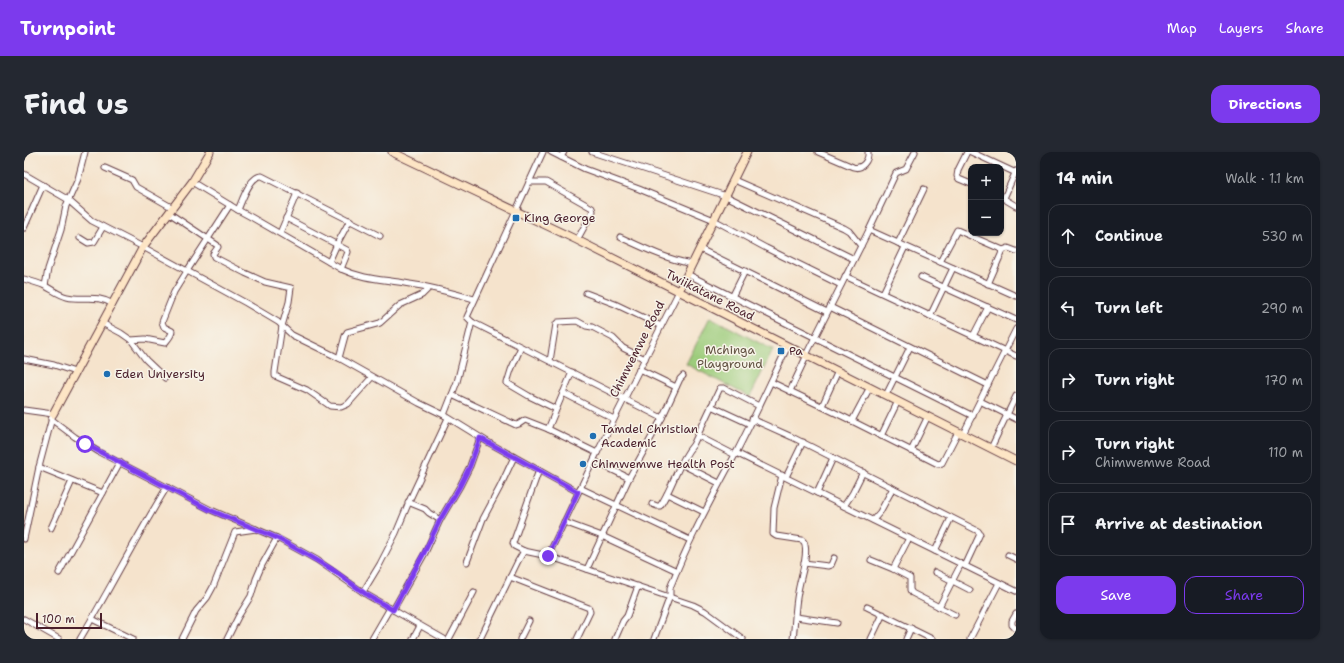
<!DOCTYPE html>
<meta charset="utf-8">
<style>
:root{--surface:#171b24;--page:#242831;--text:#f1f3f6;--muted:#9ea1a6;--line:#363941;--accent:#7c3aed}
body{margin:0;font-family:"Shantell Sans",sans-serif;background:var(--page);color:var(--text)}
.controls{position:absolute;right:12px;top:12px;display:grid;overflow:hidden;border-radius:8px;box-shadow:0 1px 3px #0004}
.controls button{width:36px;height:36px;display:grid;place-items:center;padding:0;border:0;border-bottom:1px solid var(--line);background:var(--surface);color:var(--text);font:20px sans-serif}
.scale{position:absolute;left:12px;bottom:10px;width:66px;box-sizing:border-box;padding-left:4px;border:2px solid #4a1f2b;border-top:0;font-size:11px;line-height:14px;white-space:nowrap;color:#4a1f2b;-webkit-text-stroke:3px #f7f3e8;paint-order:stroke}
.stop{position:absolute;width:12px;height:12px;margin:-9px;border:3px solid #7c3aed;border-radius:50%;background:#fff}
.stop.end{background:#7c3aed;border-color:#fff;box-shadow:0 1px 4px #0008}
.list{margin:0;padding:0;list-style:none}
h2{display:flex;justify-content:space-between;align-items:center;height:52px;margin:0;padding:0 16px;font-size:17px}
h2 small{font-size:13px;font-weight:400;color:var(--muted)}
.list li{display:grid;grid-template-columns:26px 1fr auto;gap:12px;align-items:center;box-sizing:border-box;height:64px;margin:0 8px 8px;padding:0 8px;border:1px solid var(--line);border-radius:12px}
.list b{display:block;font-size:15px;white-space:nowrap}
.list p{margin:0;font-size:13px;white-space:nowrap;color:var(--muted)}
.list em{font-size:13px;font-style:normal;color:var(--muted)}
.actions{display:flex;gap:8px;padding:12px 16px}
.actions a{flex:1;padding:9px 0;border:1px solid var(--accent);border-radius:12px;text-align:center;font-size:14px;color:var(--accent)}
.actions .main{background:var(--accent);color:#fff}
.icon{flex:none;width:22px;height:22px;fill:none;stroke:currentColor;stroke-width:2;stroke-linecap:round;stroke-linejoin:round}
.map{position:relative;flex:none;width:992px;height:487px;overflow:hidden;border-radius:12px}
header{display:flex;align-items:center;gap:24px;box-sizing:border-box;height:56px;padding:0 20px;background:var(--accent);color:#fff}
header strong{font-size:19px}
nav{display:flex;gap:22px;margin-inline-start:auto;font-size:14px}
.intro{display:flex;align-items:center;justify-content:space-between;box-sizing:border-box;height:96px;padding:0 24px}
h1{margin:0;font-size:28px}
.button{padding:10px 18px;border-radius:12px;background:var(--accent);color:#fff;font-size:14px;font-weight:700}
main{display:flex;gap:24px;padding:0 24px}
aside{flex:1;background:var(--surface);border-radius:12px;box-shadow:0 1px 3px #0004}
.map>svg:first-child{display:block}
</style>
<header>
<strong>Turnpoint</strong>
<nav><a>Map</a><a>Layers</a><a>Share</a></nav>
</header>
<div class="intro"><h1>Find us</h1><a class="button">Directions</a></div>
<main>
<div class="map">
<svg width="992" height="487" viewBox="0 0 992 487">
<rect width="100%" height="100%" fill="#f7f3e8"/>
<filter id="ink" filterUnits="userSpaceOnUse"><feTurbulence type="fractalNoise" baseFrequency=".025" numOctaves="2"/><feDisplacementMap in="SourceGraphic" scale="8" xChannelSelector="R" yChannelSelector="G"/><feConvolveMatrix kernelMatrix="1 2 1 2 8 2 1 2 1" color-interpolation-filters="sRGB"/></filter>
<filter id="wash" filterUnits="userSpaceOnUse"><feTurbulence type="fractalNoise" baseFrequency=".012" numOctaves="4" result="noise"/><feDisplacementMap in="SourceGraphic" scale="16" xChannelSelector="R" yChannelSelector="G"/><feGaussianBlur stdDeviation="0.9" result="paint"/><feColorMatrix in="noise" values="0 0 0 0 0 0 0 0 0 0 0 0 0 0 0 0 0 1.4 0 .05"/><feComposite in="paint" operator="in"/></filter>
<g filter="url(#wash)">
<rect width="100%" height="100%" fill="#f5e3cc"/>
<polygon fill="#9dcc7b" stroke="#747653" points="686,165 749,198 726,245 662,212"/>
</g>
<g filter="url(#ink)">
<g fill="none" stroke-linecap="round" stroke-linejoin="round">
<defs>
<g id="street">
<polyline points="519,0 443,165 448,170 638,266"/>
<polyline points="527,0 561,17 615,37 690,68 742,96 817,133"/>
<polyline points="568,0 702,44 830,107"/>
<path d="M794 0 829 15C838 18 845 8 844 0"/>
<polyline points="943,0 934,18 933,24 935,27 947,32"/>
<polyline points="947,0 992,21"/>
<polyline points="537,5 540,0"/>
<polyline points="81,16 108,28 112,35 149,56"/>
<polyline points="0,22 43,47 68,69 119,95 222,151 254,170 268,183 315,206 395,251 420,263 467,292 554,340"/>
<polyline points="710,28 820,76 825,79 837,94"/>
<path d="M168 30 214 58 227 65 317 117C341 128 360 127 386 132 408 135 429 141 450 147"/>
<polyline points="505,30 522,30 568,56 569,59 553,88"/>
<polyline points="977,45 992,54"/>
<polyline points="980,46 992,19"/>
<path d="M214 58C218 49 226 23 238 24L356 84"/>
<polyline points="145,61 193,93 194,95 189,102 190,105 221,121 241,130 267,136 265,150 258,174 251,220 251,224 283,238 306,254 317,255 324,252 348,225"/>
<polyline points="262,66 323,98 324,100 317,117"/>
<polyline points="0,76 19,33"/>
<polyline points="845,78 871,23 872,21 882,17 891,0"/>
<polyline points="256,81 273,41"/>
<path d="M596 85C620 96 642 107 668 112"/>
<polyline points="56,86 64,91 70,90 79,75"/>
<polyline points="874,91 900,37"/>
<polyline points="676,97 803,160"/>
<polyline points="305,110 313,92 326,68"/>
<polyline points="916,110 933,78 979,98"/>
<polyline points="663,122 949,264"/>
<polyline points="821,124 992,204"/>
<polyline points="897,125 992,168"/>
<path d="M0 127C7 129 14 131 21 134 29 138 35 143 43 145 60 149 72 142 89 152"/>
<polyline points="964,132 979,98 984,96 992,99"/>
<polyline points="21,134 24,117 37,78 42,54 54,27 61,0"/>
<polyline points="562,141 591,152 637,174"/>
<polyline points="859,141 881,95"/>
<polyline points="708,145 721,119"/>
<polyline points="806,155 964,233"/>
<polyline points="906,164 929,116"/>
<polyline points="78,171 97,181 107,188 122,208 141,226"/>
<polyline points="949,184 964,155"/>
<path d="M107 188 121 187 141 191C143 188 148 184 148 179L140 175 138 170 150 140 163 119 206 53"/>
<polyline points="497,195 487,218 483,231 505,244 532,257"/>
<polyline points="782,203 845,78 992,144"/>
<polyline points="315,206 321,184 323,180 356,171 376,153 398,143 405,136"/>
<polyline points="0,207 30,213 51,220"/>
<polyline points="526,209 532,172 534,170 553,169 562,174 568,175 589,186 599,196 621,207"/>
<polyline points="615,217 652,235"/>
<polyline points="747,230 822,266 914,312 918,311 934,280"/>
<polyline points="766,239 783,203"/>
<polyline points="539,241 590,267"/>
<polyline points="428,243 492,273 495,272 501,268 524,277 573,301"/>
<polyline points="862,243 886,195"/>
<polyline points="956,249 992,267"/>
<polyline points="687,254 726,272"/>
<polyline points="798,254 814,219"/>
<polyline points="0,258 29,262 15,315 0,387"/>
<polyline points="420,263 433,230 448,170"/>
<polyline points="27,267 51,285 75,300 187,358 253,386 293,408 343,443 420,487"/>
<polyline points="728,267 768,285 954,379 956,382 955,384 941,414"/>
<polyline points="828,269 846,235"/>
<polyline points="524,277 548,220"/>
<polyline points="939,282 992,177"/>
<polyline points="674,284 711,303"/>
<polyline points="857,284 874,249"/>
<polyline points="967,296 992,244"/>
<polyline points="887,299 904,264"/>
<polyline points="712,301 992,439"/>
<polyline points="570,309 605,326 638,266 656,227 659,224"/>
<polyline points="657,312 695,331"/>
<polyline points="15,315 79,341"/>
<polyline points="515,318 489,391 490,394 500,399 524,404 669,453 681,459 719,487"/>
<path d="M758 323 750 356 749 382 752 384 778 388C780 390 781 390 781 393 784 406 776 426 774 440 771 455 771 471 769 487"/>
<polyline points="762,325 779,290"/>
<polyline points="556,336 666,388"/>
<polyline points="793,341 809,306"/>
<polyline points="643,342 680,360"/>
<polyline points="384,350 401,357 405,361 416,368"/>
<path d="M628 352 633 354H636C649 335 654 310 669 293L696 236H700L735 254"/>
<polyline points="820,354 828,342 839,320"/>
<polyline points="849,368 856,360 869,336"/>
<polyline points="540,370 578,384 653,419"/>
<polyline points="27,376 48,329"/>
<polyline points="911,399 927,366"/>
<polyline points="984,403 992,407"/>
<polyline points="524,404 573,301 655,139"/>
<polyline points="847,408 869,417 885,386"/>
<polyline points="443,410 459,367 476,335 490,305"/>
<polyline points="780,411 804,414 807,413 810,406"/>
<polyline points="563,417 605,326"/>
<polyline points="869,417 886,426 886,438 888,441 931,463"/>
<polyline points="911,420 946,438"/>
<polyline points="35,421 96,310"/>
<polyline points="486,425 565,456 566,460 553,487"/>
<polyline points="339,440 356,412 372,381 387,345 424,266"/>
<polyline points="843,455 908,487"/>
<polyline points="915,455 937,412"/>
<polyline points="369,458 401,401 416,368 436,334 446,314 456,286"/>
<polyline points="992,462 988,469 988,473 992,477"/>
<polyline points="772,465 813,471"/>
<polyline points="0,467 35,487"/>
<polyline points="68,467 109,487"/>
<path d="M56 487C86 437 112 385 143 335"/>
<polyline points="158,487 172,459 183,446 189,435 211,380 232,377"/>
<polyline points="203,487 214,465 227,444 232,427 238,413 253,386"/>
<polyline points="348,487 366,456"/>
<polyline points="389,487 396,474"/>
<polyline points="425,487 450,440"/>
<polyline points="456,487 494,409 500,399"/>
<polyline points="496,487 505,469"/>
<polyline points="591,487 599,469 603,464 614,434"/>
<path d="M630 487 646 444V436C664 389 688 346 712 301 730 266 747 229 764 194"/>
<polyline points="847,487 859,462"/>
<polyline points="882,487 887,476"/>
<polyline points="946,487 975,431"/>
</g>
<g id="secondary">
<polyline points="368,0 553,88 992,309"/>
<polyline points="655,139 723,0"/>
<polyline points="29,262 119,95 168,30 186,0"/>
</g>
</defs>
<use href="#street" stroke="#643c43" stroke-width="7"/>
<use href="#secondary" stroke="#643c43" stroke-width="9"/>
<use href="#street" stroke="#fff" stroke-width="5"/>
<use href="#secondary" stroke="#fde5c5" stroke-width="7"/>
</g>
</g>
<g fill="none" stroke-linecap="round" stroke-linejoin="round" filter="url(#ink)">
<polyline stroke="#7c3aed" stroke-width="5" points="61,292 186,358 253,386 282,402 309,418 343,443 369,458 400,401 416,368 436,334 446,314 456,286 554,340 524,404"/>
</g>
<g fill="#1f6fb2" stroke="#f7f3e8" stroke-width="1.5">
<rect x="488" y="62" width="8" height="8" rx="2"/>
<rect x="753" y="195" width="8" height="8" rx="2"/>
<circle cx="83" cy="222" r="4"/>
<circle cx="569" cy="284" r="4"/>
<circle cx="559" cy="312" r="4"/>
</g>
<g text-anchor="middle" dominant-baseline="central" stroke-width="3" stroke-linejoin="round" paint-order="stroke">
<g font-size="12" fill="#4a1f2b" stroke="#f7f3e8" text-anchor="start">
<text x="500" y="66">King George</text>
<text x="765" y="199">Pa</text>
<text x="91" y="222">Eden University</text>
<text x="577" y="277">Tamdel Christian<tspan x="577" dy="14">Academic</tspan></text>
<text x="567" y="312">Chimwemwe Health Post</text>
</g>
<g font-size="12" fill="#4a1f2b" stroke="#f7f3e8">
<text transform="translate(686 143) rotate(27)">Twiikatane Road</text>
<text transform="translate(613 197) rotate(-63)">Chimwemwe Road</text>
</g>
<g font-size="12" fill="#635343" stroke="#f7f3e8">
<text x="706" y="198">Mchinga<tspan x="706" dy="14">Playground</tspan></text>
</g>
</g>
</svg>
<div class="controls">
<button>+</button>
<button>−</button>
</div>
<div class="scale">100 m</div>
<div class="stop" style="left:61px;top:292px"></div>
<div class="stop end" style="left:524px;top:404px"></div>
</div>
<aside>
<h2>14 min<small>Walk · 1.1 km</small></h2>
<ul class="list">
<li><svg class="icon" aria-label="ahead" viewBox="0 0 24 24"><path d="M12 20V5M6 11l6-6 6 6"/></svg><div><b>Continue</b></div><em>530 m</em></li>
<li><svg class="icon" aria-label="left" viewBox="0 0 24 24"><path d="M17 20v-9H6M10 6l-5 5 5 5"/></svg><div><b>Turn left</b></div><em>290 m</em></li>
<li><svg class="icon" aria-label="right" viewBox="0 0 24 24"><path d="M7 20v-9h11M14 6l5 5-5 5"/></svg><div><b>Turn right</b></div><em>170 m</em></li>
<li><svg class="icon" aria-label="right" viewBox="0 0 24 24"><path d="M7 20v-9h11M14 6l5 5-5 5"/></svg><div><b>Turn right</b><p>Chimwemwe Road</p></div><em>110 m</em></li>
<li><svg class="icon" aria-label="arrive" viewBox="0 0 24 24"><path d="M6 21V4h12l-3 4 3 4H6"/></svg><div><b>Arrive at destination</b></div></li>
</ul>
<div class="actions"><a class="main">Save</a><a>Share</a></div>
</aside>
</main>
